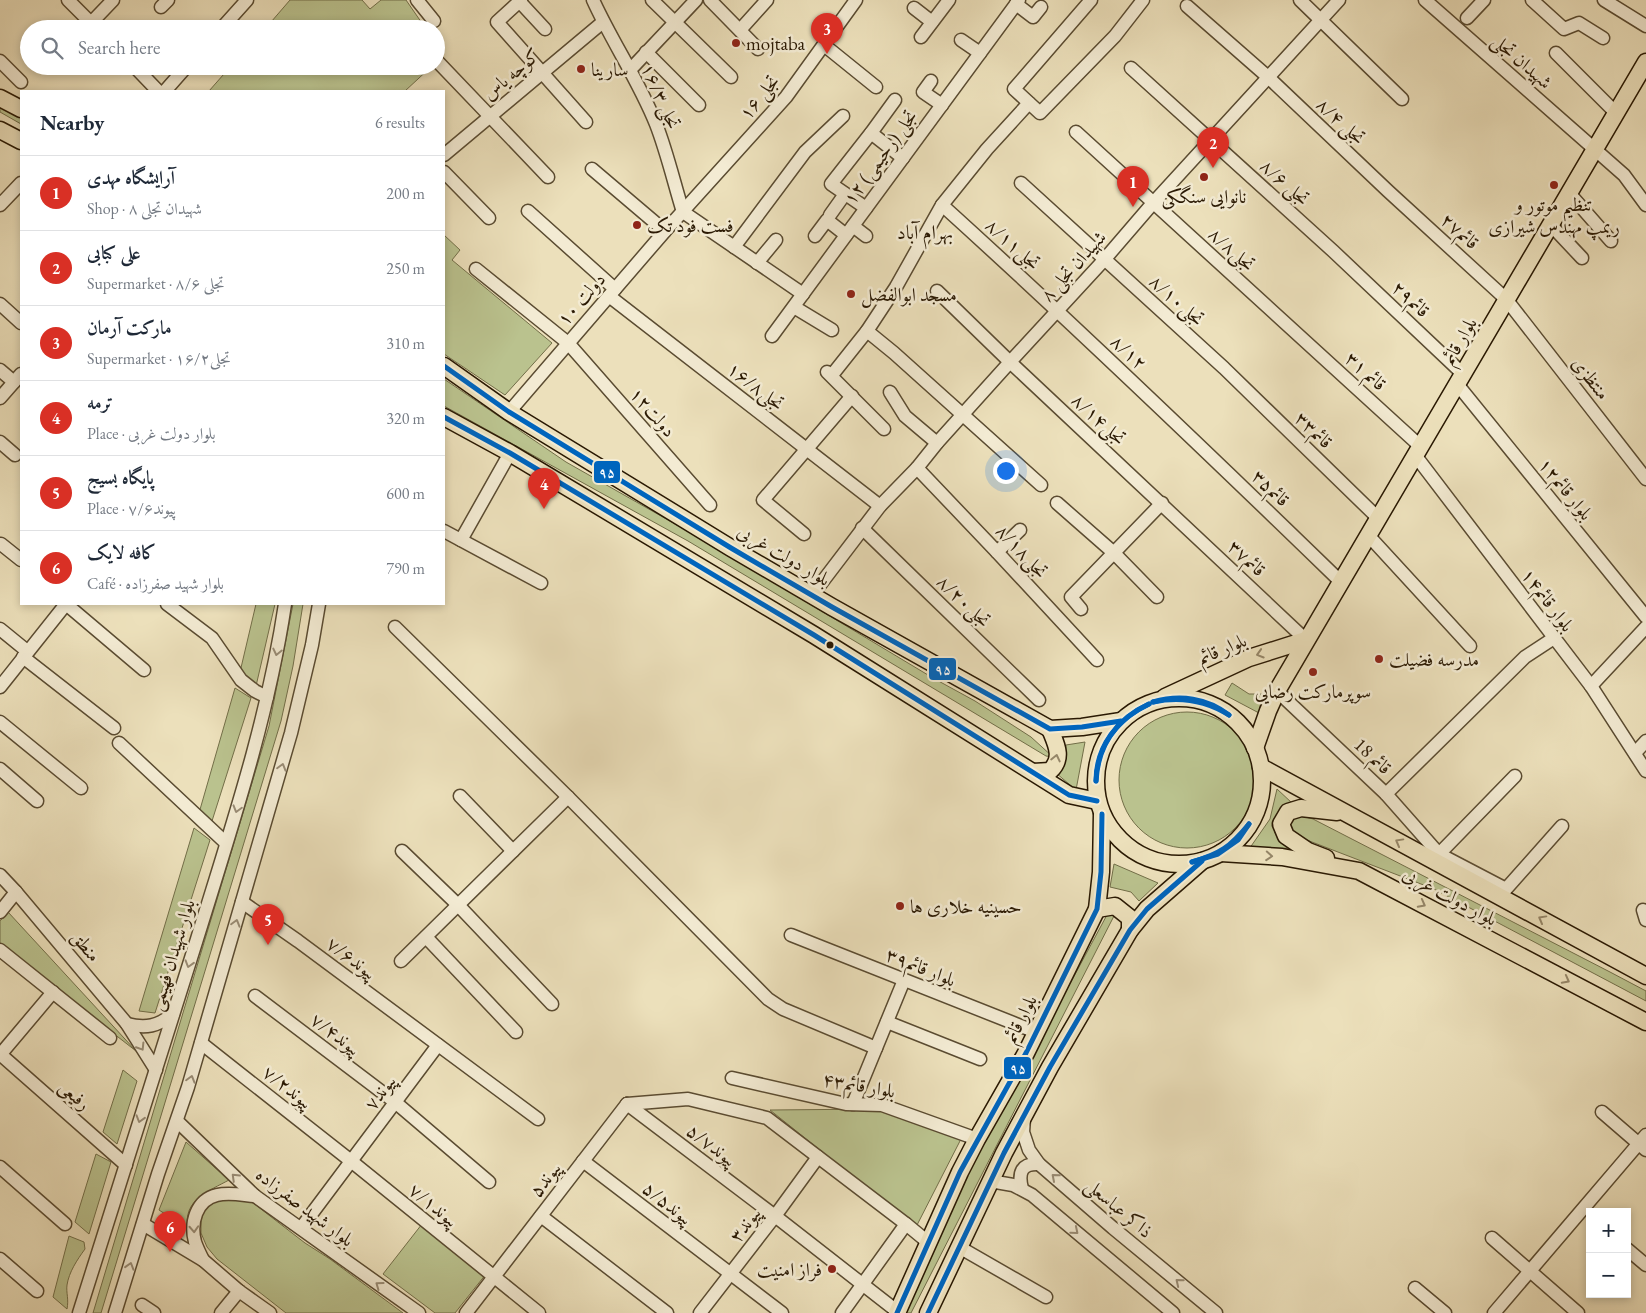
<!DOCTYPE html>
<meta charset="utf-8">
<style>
:root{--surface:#fff;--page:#f2f2f3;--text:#1f2937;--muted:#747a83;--line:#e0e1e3;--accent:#d93025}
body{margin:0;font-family:"EB Garamond",Amiri,serif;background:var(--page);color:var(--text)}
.controls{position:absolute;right:15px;bottom:15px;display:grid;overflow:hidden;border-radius:0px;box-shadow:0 2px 8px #0003}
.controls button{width:45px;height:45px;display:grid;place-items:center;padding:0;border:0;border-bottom:1px solid var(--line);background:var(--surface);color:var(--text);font:25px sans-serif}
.you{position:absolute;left:1005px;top:470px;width:18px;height:18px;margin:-12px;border:4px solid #fff;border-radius:50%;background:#1a73e8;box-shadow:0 0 0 8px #1a73e833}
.badge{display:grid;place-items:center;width:32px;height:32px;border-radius:50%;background:var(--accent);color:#fff;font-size:16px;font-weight:700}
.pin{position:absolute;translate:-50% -41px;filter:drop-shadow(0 1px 2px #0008)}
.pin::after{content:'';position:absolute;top:26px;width:18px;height:15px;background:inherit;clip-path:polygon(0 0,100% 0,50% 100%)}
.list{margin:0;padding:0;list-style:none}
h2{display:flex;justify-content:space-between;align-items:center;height:65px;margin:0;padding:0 20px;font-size:21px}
h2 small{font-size:16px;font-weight:400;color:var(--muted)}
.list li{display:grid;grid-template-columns:32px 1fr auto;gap:15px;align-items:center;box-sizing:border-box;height:75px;padding:0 20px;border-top:1px solid var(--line)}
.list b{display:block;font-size:19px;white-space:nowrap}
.list p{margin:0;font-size:16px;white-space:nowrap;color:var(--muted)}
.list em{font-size:16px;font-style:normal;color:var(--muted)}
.icon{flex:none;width:28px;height:28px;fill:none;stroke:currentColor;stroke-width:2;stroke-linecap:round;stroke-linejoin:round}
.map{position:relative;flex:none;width:1646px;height:1313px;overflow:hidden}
.search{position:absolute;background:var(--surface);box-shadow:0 2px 8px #0003;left:20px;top:20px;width:425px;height:55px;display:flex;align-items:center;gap:12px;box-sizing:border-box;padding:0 18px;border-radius:28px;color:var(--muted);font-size:19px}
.panel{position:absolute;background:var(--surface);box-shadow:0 2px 8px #0003;left:20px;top:90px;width:425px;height:515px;border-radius:0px}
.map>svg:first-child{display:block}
</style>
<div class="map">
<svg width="1646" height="1313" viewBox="0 0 1646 1313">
<rect width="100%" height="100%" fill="#ece0bb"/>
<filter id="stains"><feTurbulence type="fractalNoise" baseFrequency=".004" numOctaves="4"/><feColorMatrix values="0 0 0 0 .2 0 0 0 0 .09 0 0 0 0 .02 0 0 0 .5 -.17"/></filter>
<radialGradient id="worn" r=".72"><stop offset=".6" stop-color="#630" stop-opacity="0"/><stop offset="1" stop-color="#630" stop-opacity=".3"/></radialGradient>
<g fill="#bac28e" stroke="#726e48">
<polygon points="290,0 362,0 370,9 381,0 406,0 426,29 265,29"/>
<polygon points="231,66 432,66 405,91 209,91"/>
<polygon points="0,100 21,112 21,124 0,112"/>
<polygon points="444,235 460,250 452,260 552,343 505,395 444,354"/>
<polygon points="444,379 566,462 698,537 933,678 975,701 1031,737 1053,757 1046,756 688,541 444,406"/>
<polygon points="256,604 275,604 256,686 240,672"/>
<polygon points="293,604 303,604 293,666 281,721 101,1313 93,1313 269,726"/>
<polygon points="1232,683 1249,694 1262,694 1259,713 1225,695"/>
<polygon points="235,688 251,698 212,821 199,813"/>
<circle cx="1187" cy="780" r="68"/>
<polygon points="1085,742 1076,790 1056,773 1063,767 1066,745"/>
<polygon points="1277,789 1292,803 1284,808 1274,819 1275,833 1288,848 1247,852 1270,819"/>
<polygon points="1298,815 1313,819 1610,972 1646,991 1646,1001 1434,889 1299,837 1290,831 1290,818"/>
<polygon points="194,828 210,840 155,1013 139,1011"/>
<polygon points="1114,864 1158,883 1139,901 1131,892 1110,887"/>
<polygon points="8,912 136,1051 0,945 0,921"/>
<polygon points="1108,913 1115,914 911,1313 906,1313 964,1181"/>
<polygon points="123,1070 137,1081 117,1144 103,1132"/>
<polygon points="879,1109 961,1139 916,1227 770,1110"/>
<path d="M186 1142 229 1180C209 1191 182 1200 188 1229L159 1210Z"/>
<polygon points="96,1154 111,1162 89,1234 75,1222"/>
<polygon points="222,1198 248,1199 305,1243 330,1259 403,1313 286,1313 217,1259 207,1247 201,1233 201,1220 205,1208"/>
<polygon points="422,1224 486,1274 455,1313 435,1313 383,1274"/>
<path d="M69 1236 84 1242 85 1249C77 1260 69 1272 67 1285 66 1293 69 1299 67 1309L53 1297Z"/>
</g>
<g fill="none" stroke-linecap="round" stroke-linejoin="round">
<defs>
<g id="minor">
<polyline points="68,0 97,29"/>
<polyline points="417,0 434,21"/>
<polyline points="521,0 497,22 586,122"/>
<path d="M593 0C612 42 639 81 656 124 667 152 674 183 683 212"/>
<polyline points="652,0 731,77"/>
<polyline points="710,0 758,49"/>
<polyline points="1091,0 1014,89 1040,113 1115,36 1143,0"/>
<polyline points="1300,0 1402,99"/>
<polyline points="1425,0 1624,175 1646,205"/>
<polyline points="1532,0 1564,29 1579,23 1603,38"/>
<polyline points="1604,0 1646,26"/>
<polyline points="519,1 545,29"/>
<polyline points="1016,4 1033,17 1041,7"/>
<polyline points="1187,6 1268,77 1388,191 1506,299 1646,479"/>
<polyline points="161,7 168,0"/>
<polyline points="914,8 932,22"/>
<polyline points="1467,18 1484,0"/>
<polyline points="91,23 113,0"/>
<polyline points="221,29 247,0"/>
<polyline points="740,30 767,0"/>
<polyline points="921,37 949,0"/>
<polyline points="961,40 980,53"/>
<polyline points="824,45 876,87"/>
<polyline points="646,52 699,105"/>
<polyline points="1556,53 1616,113"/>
<polyline points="0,61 21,82"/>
<polyline points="438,62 548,177"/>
<polyline points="134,66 158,91"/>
<polyline points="1131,68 1333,251 1463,374"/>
<polyline points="630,70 696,0"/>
<polyline points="931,81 923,92 942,105"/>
<polyline points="165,91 187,66"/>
<polyline points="1076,132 1420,446"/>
<polyline points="871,133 903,158"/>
<polyline points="444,155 603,22"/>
<polyline points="592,169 665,231"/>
<polyline points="444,172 489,218"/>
<polyline points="1021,183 1224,368 1378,518"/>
<polyline points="1569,193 1611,241"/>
<polyline points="0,205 21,183"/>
<path d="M942 205C1078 328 1209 454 1341 582"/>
<polyline points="866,208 831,184 871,133 895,100"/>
<polyline points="528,211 615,289"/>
<polyline points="683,212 803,294"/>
<polyline points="830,215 845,194"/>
<polyline points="1550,224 1582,258"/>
<polyline points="853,226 866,236"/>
<polyline points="815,236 827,220 846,235"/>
<polyline points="734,247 805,152 843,116"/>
<polyline points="757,263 776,240"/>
<polyline points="476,269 568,343 710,505"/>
<polyline points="937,291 1010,362 1306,640"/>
<polyline points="609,296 880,506"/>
<polyline points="0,304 21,323"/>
<polyline points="794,307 832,330"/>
<polyline points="867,331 894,353 1041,485"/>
<polyline points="772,336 1019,0"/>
<polyline points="0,370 14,382"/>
<polyline points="827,372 884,429"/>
<polyline points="832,375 867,331 896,287 942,205 987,149 1029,103"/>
<polyline points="1457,384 1646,617"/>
<polyline points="890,392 905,416 937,443"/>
<polyline points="0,398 21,374"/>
<polyline points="509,412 665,231 786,97 856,0"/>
<polyline points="0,442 15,455"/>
<polyline points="1415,455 1591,686 1646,771"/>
<polyline points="917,468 997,552 1097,660"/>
<polyline points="1057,503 1114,553 1157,597"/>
<polyline points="862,528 1039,700"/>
<polyline points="444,531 541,583"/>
<polyline points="804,534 763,500 852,396"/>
<polyline points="1368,535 1470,646"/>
<polyline points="461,540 510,453"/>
<polyline points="1,544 21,560"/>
<polyline points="997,552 1020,530"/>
<polyline points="813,594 880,506 917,468 937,443 1010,362 1104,260 1153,203 1339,0"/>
<polyline points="66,604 144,670"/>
<polyline points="167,604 212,638 241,680 255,691 267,697"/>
<polyline points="1081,609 1071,597 1162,503"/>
<polyline points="395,627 568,797 768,999 783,1009 876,1048"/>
<polyline points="0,629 27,651"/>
<polyline points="23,657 114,728"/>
<polyline points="1591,686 1646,627"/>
<polyline points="0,687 66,604"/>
<polyline points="1277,691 1386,794 1439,854 1506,889 1562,826"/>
<polyline points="0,722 81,788"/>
<polyline points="119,743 226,843"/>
<polyline points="1635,753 1646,741"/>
<polyline points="0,769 37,801"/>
<polyline points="1386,794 1525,657 1554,638"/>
<polyline points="460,796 513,851"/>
<polyline points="402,851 458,905 552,1004"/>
<polyline points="1439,854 1515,776"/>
<polyline points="0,875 16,892 127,1024 156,1070"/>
<polyline points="242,902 298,941 538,1119"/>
<polyline points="1643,910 1646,920"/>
<polyline points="0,912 16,892"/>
<polyline points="791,935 1036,1032"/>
<polyline points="426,937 516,1032"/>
<polyline points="0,950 110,1038"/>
<polyline points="401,961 568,797"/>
<polyline points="255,996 395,1102 489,1182"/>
<polyline points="887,1022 980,1059"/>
<path d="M127 1024C146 1029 158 1026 173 1014"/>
<polyline points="201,1043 351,1161 539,1313"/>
<polyline points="0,1054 126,1165"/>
<polyline points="0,1055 53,992"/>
<polyline points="732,1078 846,1104 882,1105 977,1139"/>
<polyline points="627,1104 688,1099 767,1118 906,1224 929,1243"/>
<polyline points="627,1104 775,1216 898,1312"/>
<polyline points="853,1104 904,980"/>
<polyline points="1602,1112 1646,1150"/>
<polyline points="1024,1118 1023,1132 1029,1150 1039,1164 1113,1228 1216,1313"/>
<polyline points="177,1121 255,1196 419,1313"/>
<polyline points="583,1161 782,1313"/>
<polyline points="0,1167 65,1224"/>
<polyline points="990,1181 1013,1185 1032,1195 1173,1313"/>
<path d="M1022 1189C1018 1173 1021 1163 1039 1164"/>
<polyline points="541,1216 667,1313"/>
<polyline points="143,1224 203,1260 239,1291 270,1313"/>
<polyline points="301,1228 438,1045"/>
<polyline points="1492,1238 1578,1313"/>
<polyline points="959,1247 1046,1297"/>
<polyline points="1627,1249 1646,1265"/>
<polyline points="0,1259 37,1291"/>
<path d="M203 1260C200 1254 197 1248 195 1242 190 1223 196 1200 217 1195 229 1192 242 1195 255 1196"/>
<polyline points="1415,1288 1445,1313"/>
<polyline points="142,1305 154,1313"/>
<path d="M79 1313C119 1189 158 1064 197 939 231 829 268 718 285 604"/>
<polyline points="115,1313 158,1174 188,1087 291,733 312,645 319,604"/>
<polyline points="221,1313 239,1291"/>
<polyline points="466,1313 627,1104"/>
<polyline points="700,1313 775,1216 818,1157"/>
<polyline points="842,1313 906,1224"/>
<polyline points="1494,1313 1646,1135"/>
</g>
<g id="major">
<polyline points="0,98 21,109"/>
<polyline points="0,130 21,141"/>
<polyline points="444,366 509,412 731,548 832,607 1050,729 1082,727 1121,721"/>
<polyline points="444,417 510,453 814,635 1069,795 1097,801"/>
<polyline points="1165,697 1249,658 1306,640"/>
<circle cx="1179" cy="781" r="83"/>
<polyline points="1255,748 1268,711 1277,691 1646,62"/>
<polyline points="1261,767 1646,976"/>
<path d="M1033 772 1050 771C1064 758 1056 744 1050 729"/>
<polyline points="1221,853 1282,857 1359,871 1646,1022"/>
<polyline points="1326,858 1308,851 1286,836 1281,824 1288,812 1301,808 1337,812"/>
<polyline points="1097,909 1115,906 1130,918 1130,930"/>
<polyline points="897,1313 960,1172 977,1139 1026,1053 1097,909 1101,872 1102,814"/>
<polyline points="928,1313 1004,1153 1050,1067 1130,930 1147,909 1202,861"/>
</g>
</defs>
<use href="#minor" stroke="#5a4b31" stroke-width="15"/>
<use href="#major" stroke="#2a1903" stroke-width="19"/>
<use href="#minor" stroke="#f3ebd3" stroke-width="12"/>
<use href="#major" stroke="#ece0bb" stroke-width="16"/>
<defs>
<g id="bus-1">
<polyline points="444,366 509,412 731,548 832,607 1050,729 1082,727 1121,721"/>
<polyline points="444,417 510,453 814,635 1069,795 1097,801"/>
<path d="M1153 702C1180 694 1207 698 1229 715"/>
<path d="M1153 702C1181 696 1205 700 1229 715"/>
<path d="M1096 781C1096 746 1118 718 1149 704"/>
<path d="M1096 781C1098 745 1117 719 1149 704"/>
<path d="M1192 862C1220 854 1230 847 1249 824"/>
<polyline points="1192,862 1218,854 1238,840 1249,824"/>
<polyline points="897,1313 960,1172 1026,1053 1097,909 1101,872 1102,814"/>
<polyline points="928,1313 1004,1153 1050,1067 1130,930 1147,909 1202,861"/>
</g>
</defs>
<use href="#bus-1" stroke="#f3ebd3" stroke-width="9"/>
<use href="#bus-1" stroke="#0065bd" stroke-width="5"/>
</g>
<defs><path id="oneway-chevron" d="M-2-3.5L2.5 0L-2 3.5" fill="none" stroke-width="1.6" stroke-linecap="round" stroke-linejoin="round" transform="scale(1.25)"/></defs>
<g stroke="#998c75">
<use href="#oneway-chevron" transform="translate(277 652) rotate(103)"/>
<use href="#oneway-chevron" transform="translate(282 767) rotate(-74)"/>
<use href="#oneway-chevron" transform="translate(237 809) rotate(106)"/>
<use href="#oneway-chevron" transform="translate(236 923) rotate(-74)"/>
<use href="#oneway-chevron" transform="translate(189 964) rotate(107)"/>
<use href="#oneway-chevron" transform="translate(141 1047) rotate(58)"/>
<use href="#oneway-chevron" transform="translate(191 1079) rotate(-74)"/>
<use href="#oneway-chevron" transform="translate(140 1119) rotate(107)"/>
<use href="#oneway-chevron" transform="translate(235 1177) rotate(-136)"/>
<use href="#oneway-chevron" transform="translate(1055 1177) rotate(-139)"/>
<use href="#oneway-chevron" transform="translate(194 1229) rotate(87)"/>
<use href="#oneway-chevron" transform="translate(1075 1231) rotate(40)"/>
<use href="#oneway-chevron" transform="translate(130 1266) rotate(-73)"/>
<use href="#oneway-chevron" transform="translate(1179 1282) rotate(-141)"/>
<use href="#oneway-chevron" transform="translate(379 1285) rotate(-144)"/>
</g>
<g stroke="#958668">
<use href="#oneway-chevron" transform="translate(1260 654) rotate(163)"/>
<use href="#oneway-chevron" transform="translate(1056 758) rotate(-77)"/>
<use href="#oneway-chevron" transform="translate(1399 842) rotate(-151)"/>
<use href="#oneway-chevron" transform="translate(1269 856) rotate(4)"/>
<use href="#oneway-chevron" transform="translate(1422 904) rotate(28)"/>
<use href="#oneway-chevron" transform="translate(1542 919) rotate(-151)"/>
<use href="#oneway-chevron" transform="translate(1566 980) rotate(28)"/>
</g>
<g fill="#8f2418" stroke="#f3ebd3" stroke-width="2">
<circle cx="736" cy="43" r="5"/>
<circle cx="581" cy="69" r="5"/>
<circle cx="1204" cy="177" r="5"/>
<circle cx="1554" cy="185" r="5"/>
<circle cx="637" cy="225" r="5"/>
<circle cx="851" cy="294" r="5"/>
<circle cx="1379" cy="659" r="5"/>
<circle cx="1313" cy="672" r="5"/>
<circle cx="900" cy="906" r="5"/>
<circle cx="832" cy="1269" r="5"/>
</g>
<circle fill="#2a1903" stroke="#f3ebd3" stroke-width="2" cx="830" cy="645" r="4.5"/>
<g text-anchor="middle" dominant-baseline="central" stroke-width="5" stroke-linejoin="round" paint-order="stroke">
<g font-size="19" fill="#2a1903" stroke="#f3ebd3" text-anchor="start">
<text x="746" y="43">mojtaba</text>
<text x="591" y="69">سارینا</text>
<text x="1204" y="196" text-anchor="middle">نانوایی سنگکی</text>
<text x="1554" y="204" text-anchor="middle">تنظیم موتور و<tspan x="1554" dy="22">ریمپ مهندس شیرازی</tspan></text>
<text x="647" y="225">فست فود تک</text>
<text x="861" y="294">مسجد ابوالفضل</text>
<text x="1389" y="659">مدرسه فضیلت</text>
<text x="1313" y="691" text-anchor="middle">سوپرمارکت رضایی</text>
<text x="910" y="906">حسینیه خلاری ها</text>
<text x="822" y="1269" text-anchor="end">فراز امنیت</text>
</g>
<g font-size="19" fill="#2a1903" stroke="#f3ebd3">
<text transform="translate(1522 61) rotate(41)">شهیدان تجلی</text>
<text transform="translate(511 74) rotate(-40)">کوچه یاس</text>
<text transform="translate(661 96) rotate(66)">۱۶/۳ تجلی</text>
<text transform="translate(759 97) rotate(-50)">۱۶ تجلی</text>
<text transform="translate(1341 121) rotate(43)">۸/۴ تجلی</text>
<text transform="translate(880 157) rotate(-54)">۱۲ تجلی (رحیمی)</text>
<text transform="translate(1285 182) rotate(42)">تجلی ۸/۶</text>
<text transform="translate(1460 231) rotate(42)">قائم۲۷</text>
<text transform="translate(1013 244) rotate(42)">تجلی۸/۱۱</text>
<text transform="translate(1232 249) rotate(42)">تجلی۸/۸</text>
<text transform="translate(1073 266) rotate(-48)">شهیدان تجلی ۸</text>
<text transform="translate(581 299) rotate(-49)">۱۰ دولت</text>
<text transform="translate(1411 299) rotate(43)">قائم۲۹</text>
<text transform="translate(1177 300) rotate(42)">تجلی۸/۱۰</text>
<text transform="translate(1459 341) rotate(-60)">بلوار قائم</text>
<text transform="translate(1129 352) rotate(43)">۸/۱۲</text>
<text transform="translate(1366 371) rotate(42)">قائم ۳۱</text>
<text transform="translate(1591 378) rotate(52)">منتظزی</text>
<text transform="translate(756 386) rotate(38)">تجلی۱۶/۸</text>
<text transform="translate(653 412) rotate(49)">۱۲دولت</text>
<text transform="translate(1099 419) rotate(43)">تجلی۸‌/۱۴</text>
<text transform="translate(1314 430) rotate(44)">قائم۳۳</text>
<text transform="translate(1271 488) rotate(44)">قائم۳۵</text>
<text transform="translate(1566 489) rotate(51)">بلوار قائم۱۲</text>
<text transform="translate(1022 551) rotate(47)">تجلی۸/۱۸</text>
<text transform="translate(784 555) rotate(30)">بلوار دولت غربی</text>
<text transform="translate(1247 558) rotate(43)">قائم۳۷</text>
<text transform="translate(1548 600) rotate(53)">بلوار قائم۱۴</text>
<text transform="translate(964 601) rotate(44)">تجلی۸/۲۰</text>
<text transform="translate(1222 649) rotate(-23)">بلوار قائم</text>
<text transform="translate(1373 756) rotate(43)">18 قائم</text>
<text transform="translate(1450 896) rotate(28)">بلوار دولت غربی</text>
<text transform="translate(86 946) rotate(50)">منطق</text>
<text transform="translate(172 955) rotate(-73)">بلوار شهیدان فهیمی</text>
<text transform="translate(352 958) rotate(37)">پیوند۷/۶</text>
<text transform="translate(921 967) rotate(22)">بلوار قائم۳۹</text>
<text transform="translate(1020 1019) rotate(-63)">بلوار قائم</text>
<text transform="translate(336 1034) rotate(37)">پیوند۷/۴</text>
<text transform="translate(859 1085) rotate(10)">بلوار قائم۴۳</text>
<text transform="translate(288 1087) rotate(38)">پیوند۷/۲</text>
<text transform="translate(380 1092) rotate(-53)">پیوند۷</text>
<text transform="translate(75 1095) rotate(42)">رفیعی</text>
<text transform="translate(712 1145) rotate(37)">پیوند۵/۷</text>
<text transform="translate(545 1179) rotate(-53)">پیوند۵</text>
<text transform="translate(668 1203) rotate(38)">پیوند۵/۵</text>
<text transform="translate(434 1205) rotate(39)">پیوند۷/۱</text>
<text transform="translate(305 1207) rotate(37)">بلوار شهید صفرزاده</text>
<text transform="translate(1119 1208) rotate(40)">ذاکر عباسعلی</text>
<text transform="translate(745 1224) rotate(-53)">پیوند۳</text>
</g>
<g font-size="20" fill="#2a1903" stroke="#f3ebd3">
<text x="925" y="232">بهرام آباد</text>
</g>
</g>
<g stroke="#f3ebd3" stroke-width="2">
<rect x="593" y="460" width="28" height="24" rx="5" fill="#0065bd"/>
<rect x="928" y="657" width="29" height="24" rx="5" fill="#0065bd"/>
<rect x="1003" y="1056" width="29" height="24" rx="5" fill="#0065bd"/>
</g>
<g font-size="14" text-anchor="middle" font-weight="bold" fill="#fff">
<text x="607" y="477">۹۵</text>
<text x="943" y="674">۹۵</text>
<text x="1018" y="1073">۹۵</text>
</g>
<rect width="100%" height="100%" filter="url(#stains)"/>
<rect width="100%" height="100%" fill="url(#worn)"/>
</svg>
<div class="controls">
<button>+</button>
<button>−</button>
</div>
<div class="you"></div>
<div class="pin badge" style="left:1133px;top:207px">1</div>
<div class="pin badge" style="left:1213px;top:168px">2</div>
<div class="pin badge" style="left:827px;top:54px">3</div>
<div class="pin badge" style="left:544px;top:509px">4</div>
<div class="pin badge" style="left:268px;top:945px">5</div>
<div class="pin badge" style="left:170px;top:1252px">6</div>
<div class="search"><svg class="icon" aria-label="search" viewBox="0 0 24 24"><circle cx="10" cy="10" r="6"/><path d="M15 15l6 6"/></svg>Search here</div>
<section class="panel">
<h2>Nearby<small>6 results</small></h2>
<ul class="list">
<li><span class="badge">1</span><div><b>آرایشگاه مهدی</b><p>Shop · شهیدان تجلی ۸</p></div><em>200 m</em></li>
<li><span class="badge">2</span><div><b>علی کبابی</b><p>Supermarket · تجلی ۸/۶</p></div><em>250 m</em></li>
<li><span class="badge">3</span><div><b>مارکت آرمان</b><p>Supermarket · تجلی۱۶/۲</p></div><em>310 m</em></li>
<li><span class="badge">4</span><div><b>ترمه</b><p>Place · بلوار دولت غربی</p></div><em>320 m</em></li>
<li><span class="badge">5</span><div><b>پایگاه بسیج</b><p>Place · پیوند۷/۶</p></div><em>600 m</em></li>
<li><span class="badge">6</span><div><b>کافه لایک</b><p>Café · بلوار شهید صفرزاده</p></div><em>790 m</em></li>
</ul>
</section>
</div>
